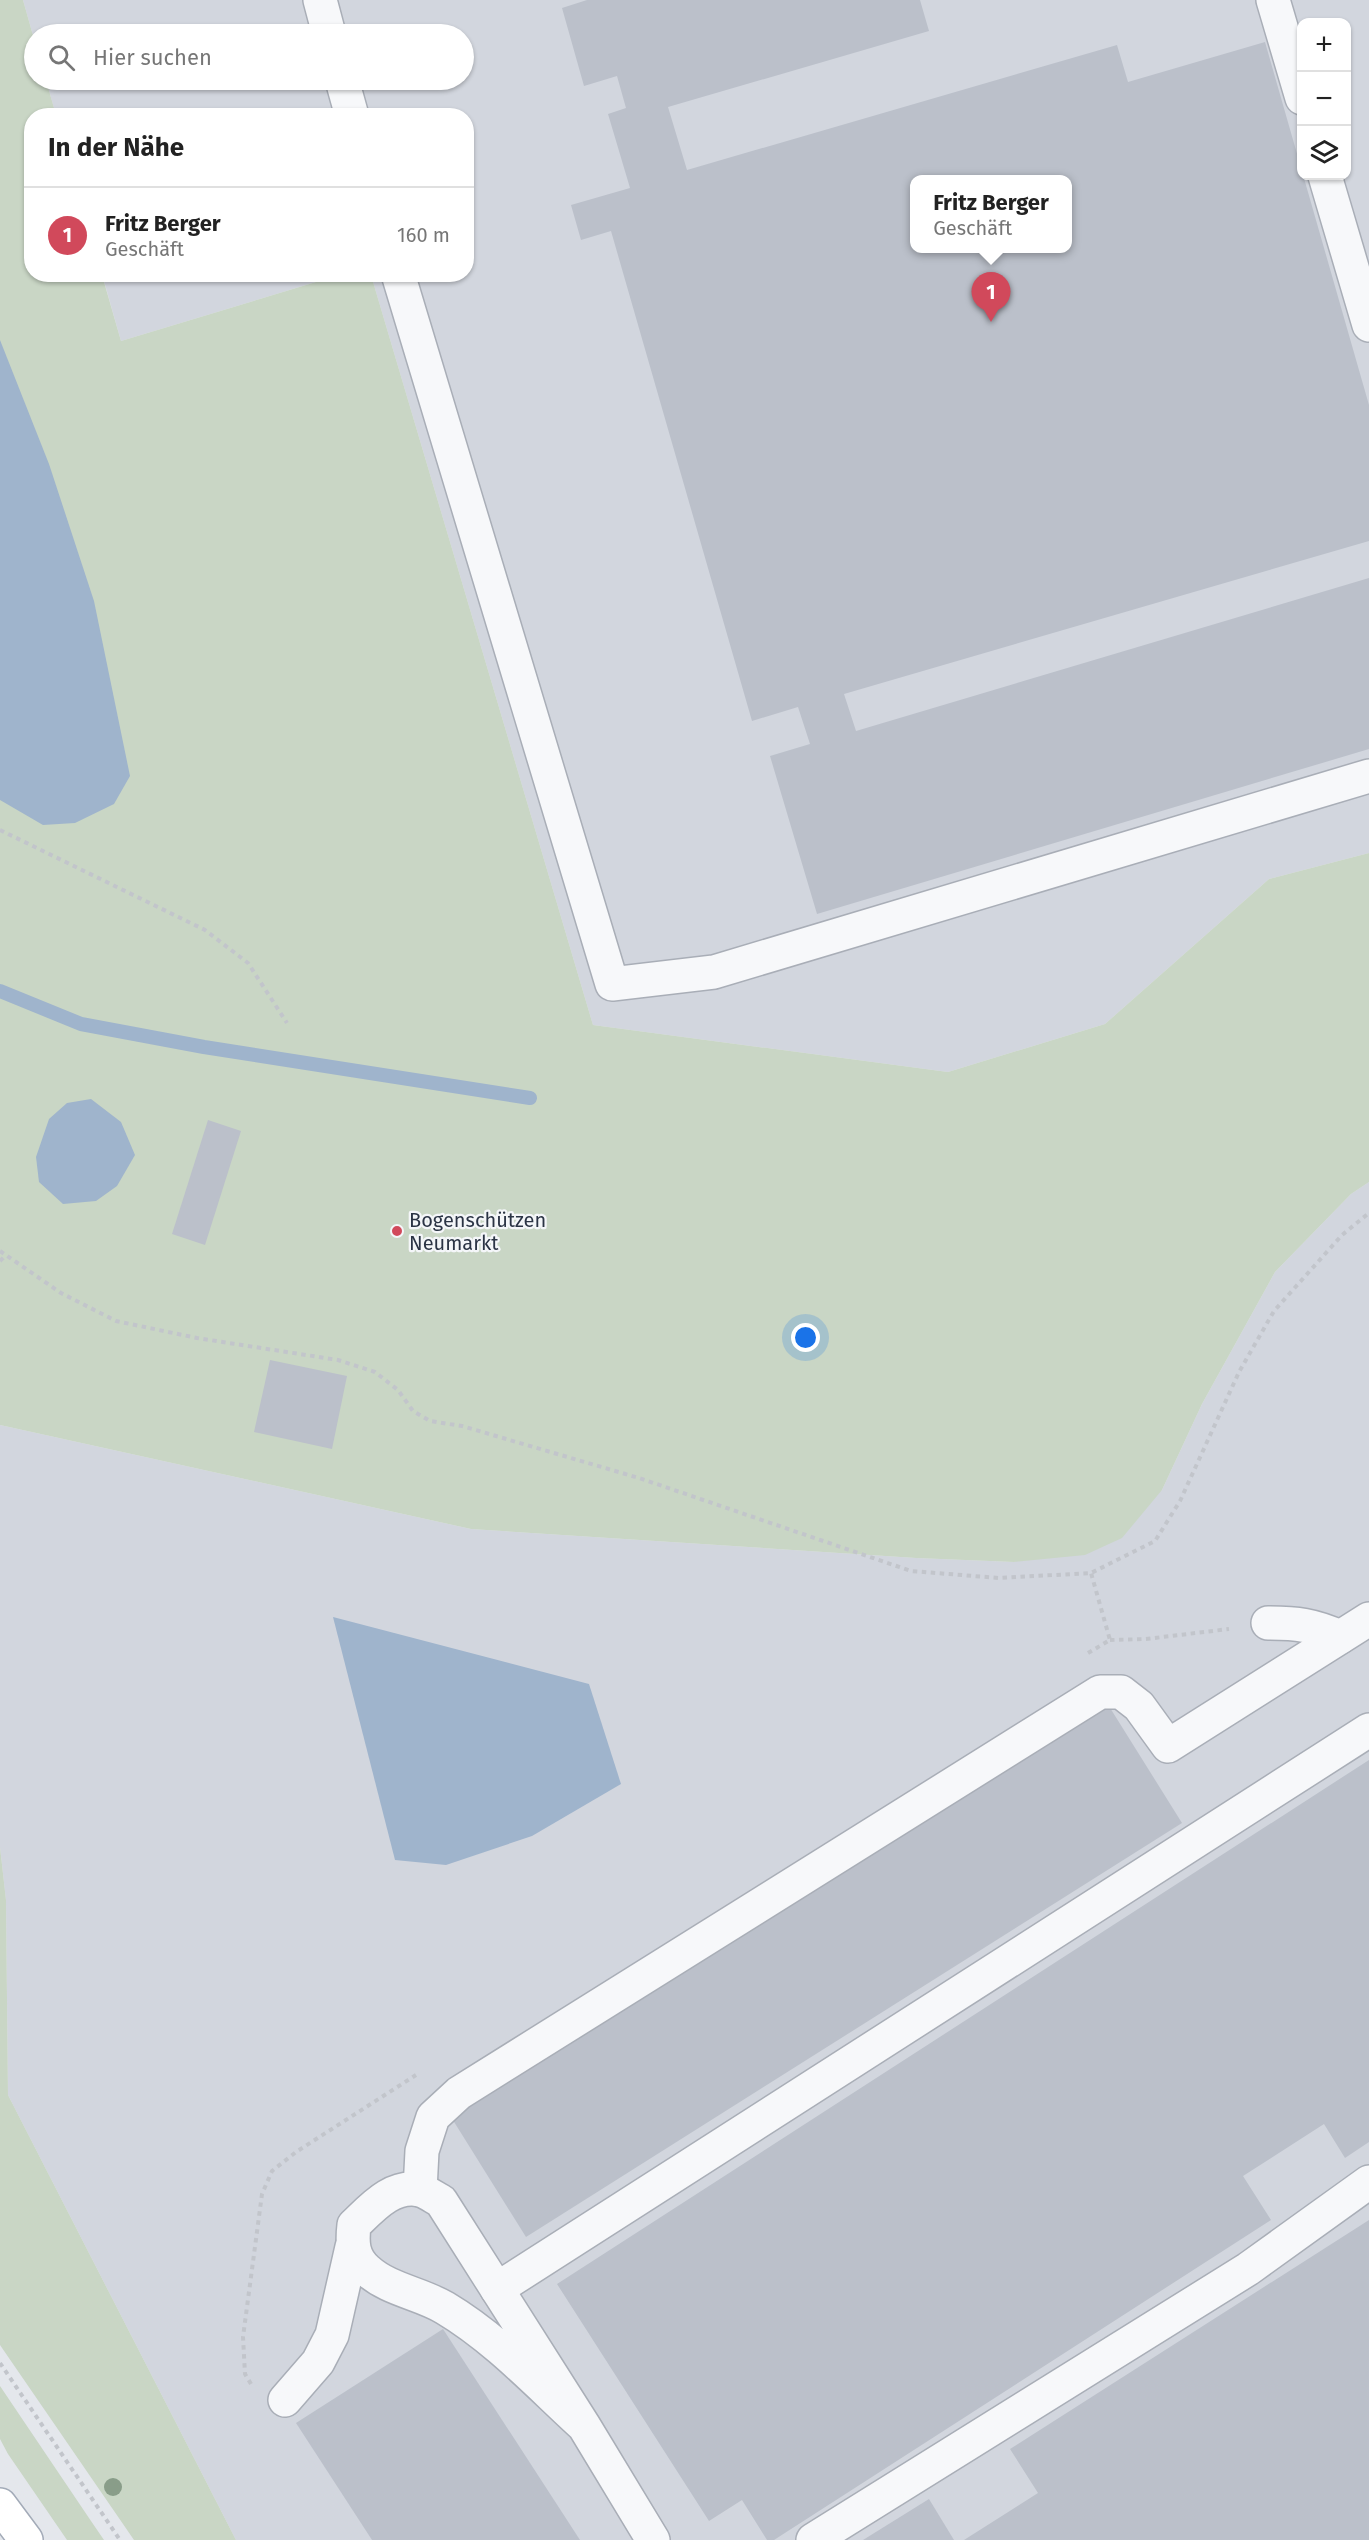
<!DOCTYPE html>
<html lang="de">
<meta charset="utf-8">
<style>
:root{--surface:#fff;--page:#f6f6f6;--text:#222;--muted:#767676;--line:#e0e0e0;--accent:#d1495b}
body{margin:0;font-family:"Fira Sans",sans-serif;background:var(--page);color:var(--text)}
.controls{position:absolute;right:18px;top:18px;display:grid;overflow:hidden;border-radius:12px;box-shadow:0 2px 4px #0004}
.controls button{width:54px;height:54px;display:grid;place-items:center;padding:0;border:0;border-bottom:2px solid var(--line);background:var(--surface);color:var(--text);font:30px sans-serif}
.you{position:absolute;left:806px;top:1338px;width:21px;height:21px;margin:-15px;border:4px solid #fff;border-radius:50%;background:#1a73e8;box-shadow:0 0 0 9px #1a73e833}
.badge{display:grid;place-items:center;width:39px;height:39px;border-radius:50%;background:var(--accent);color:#fff;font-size:20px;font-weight:700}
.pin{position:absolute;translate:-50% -50px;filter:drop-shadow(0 2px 3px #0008)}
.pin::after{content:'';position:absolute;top:32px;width:21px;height:18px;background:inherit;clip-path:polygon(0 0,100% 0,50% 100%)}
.popup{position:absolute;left:910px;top:175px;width:162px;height:78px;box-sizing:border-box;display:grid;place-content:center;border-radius:12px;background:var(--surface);filter:drop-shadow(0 2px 4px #0005);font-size:20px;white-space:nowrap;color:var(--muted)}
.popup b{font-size:22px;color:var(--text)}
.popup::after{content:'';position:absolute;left:50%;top:100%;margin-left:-12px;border:12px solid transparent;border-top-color:var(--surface)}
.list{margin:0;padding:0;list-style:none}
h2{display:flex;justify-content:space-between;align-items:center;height:78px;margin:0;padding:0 24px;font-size:26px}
h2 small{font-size:20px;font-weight:400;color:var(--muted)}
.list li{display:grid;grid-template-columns:39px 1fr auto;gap:18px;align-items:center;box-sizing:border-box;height:96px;padding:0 24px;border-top:2px solid var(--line)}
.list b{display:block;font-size:22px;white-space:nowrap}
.list p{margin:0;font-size:20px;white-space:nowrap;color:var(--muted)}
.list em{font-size:20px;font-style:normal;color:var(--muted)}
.icon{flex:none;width:33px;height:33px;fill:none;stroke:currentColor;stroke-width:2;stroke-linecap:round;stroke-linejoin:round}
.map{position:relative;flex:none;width:1369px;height:2540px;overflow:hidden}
.search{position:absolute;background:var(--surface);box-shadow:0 2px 4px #0004;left:24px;top:24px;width:450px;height:66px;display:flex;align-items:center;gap:15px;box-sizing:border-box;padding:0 21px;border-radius:33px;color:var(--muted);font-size:22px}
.panel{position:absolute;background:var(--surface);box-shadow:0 2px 4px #0004;left:24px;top:108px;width:450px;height:174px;border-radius:24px}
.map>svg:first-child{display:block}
</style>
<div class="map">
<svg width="1369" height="2540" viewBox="0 0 1369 2540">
<rect width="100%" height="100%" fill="#e4e7ec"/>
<g fill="#d2d6de" fill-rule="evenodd">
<path d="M23 0H1369V853L1269 879 1105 1024 948 1072 593 1025 371 275 466 274V116L56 115 46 80H464V34H34V39ZM1302 22H1346V176H1302ZM914 180H1068V248H914Z"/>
<polygon points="102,274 339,275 121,341"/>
<polygon points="1369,1182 1369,2540 236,2540 8,2095 6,1900 0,1847 0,1425 471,1529 916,1558 1014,1562 1162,1490 1202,1404 1275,1272 1351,1194"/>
</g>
<g fill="#c9d6c5">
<polygon points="0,0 23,0 34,39 34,80 46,80 56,115 32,116 32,274 102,275 121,341 339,275 371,275 593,1025 948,1072 1105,1024 1269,879 1369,853 1369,1182 1351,1194 1275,1272 1202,1404 1162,1490 1122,1538 1085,1555 1014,1562 916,1558 471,1529 0,1425"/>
<polygon points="0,1847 6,1900 8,2095 236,2540 134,2540 0,2345"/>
<polygon points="0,2386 91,2521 104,2540 67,2540 8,2454 0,2439"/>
</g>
<g fill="#9fb4cc">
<polygon points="0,340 49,464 94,601 130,776 114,804 75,823 43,825 0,800"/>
<polygon points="91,1099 121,1122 135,1155 117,1186 96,1201 63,1204 39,1182 36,1157 49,1119 67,1103"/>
<polygon points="333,1617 589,1684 621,1784 532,1836 446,1865 395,1860"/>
</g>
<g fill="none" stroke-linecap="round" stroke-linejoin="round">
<polyline stroke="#9fb4cc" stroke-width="14" points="0,991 81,1024 204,1047 530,1098"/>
</g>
<g fill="#bbc0ca" fill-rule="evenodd">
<path d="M587 0H920L929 31 668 107 687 170 1117 45 1128 82 1265 42 1369 405V541L844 694 856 731 1369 578V749L817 914 770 756 810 744 798 707 752 721 611 231 581 240 571 205 630 188 608 114 626 108 617 76 584 86 562 8ZM914 180H1068V248H914Z"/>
<polygon points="208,1120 241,1131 205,1245 172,1234"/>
<polygon points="270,1360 347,1376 332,1449 254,1432"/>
<polygon points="1107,1703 1182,1823 526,2237 451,2117"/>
<polygon points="1369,1760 1369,2142 1345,2158 1324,2124 1243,2176 1271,2220 774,2540 767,2540 742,2500 709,2521 557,2284"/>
<polygon points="1369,2220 1369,2540 964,2540 1038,2493 1010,2449"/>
<polygon points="443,2329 580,2540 372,2540 296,2423"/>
<polygon points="929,2499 954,2540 863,2540"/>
</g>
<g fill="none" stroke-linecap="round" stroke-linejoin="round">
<defs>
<g id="minor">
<polyline points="320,0 329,34"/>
<polyline points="1273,0 1302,98"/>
<polyline points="342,80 352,116"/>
<polyline points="1325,176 1369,325"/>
<polyline points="398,274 612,984 714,972 1369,776"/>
<path d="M1268 1623C1297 1623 1313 1625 1340 1637"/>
<polyline points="420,2190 422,2151 433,2117 459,2093 1100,1692 1121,1692 1139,1706 1168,1746 1369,1619"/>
<polyline points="497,2289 1369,1730"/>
<polyline points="285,2400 318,2362 332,2335 352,2247"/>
<path d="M584 2426C540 2386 497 2339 445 2308 420 2293 389 2290 367 2270 352 2257 352 2242 354 2225 372 2208 392 2184 420 2190 427 2192 435 2198 441 2201L584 2426 653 2540"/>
<polyline points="813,2540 1248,2269 1369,2182"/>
</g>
<polyline id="major" points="0,2505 26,2540"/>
</defs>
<use href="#minor" stroke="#a9aeb7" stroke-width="36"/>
<use href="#major" stroke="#a3abb8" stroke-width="36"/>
<g stroke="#c2c5cb" stroke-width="4" stroke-dasharray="4.5 4.5" stroke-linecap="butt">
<polyline points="0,830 205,930 248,963 287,1023"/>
<polyline points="0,1251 61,1293 116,1321 197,1338 338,1360 375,1372 398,1390 413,1411 430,1421 462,1426 639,1478 911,1571 999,1578 1091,1573 1155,1541 1180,1501 1239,1372 1274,1311 1342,1235 1369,1213"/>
<polyline points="0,1261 5,1256"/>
<polyline points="1110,1640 1146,1639 1229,1629"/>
<polyline points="1088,1653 1110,1640 1091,1573"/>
<polyline points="0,2363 120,2540"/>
<polyline points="251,2384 245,2374 243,2337 262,2194 272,2171 296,2152 416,2075"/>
</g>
<use href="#minor" stroke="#f7f8fa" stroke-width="33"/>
<use href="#major" stroke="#fff" stroke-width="33"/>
</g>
<circle fill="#899d89" cx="113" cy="2487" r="9"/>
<circle fill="#d1495b" stroke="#f4f6f9" stroke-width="2" cx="397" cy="1231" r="6"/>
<g text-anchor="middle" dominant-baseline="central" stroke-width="4.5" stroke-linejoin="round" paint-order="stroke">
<g font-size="20" fill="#2b3445" stroke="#f4f6f9" text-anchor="start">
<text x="409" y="1220">Bogenschützen<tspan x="409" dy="23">Neumarkt</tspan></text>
</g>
</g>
</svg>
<div class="controls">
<button>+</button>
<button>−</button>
<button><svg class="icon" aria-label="layers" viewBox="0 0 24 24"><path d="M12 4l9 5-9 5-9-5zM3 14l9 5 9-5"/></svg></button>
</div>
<div class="you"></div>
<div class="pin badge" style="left:991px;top:322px">1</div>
<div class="popup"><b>Fritz Berger</b>Geschäft</div>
<div class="search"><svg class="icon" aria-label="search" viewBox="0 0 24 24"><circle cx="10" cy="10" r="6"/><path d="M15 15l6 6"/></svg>Hier suchen</div>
<section class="panel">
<h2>In der Nähe<small></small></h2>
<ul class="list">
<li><span class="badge">1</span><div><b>Fritz Berger</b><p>Geschäft</p></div><em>160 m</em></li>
</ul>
</section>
</div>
